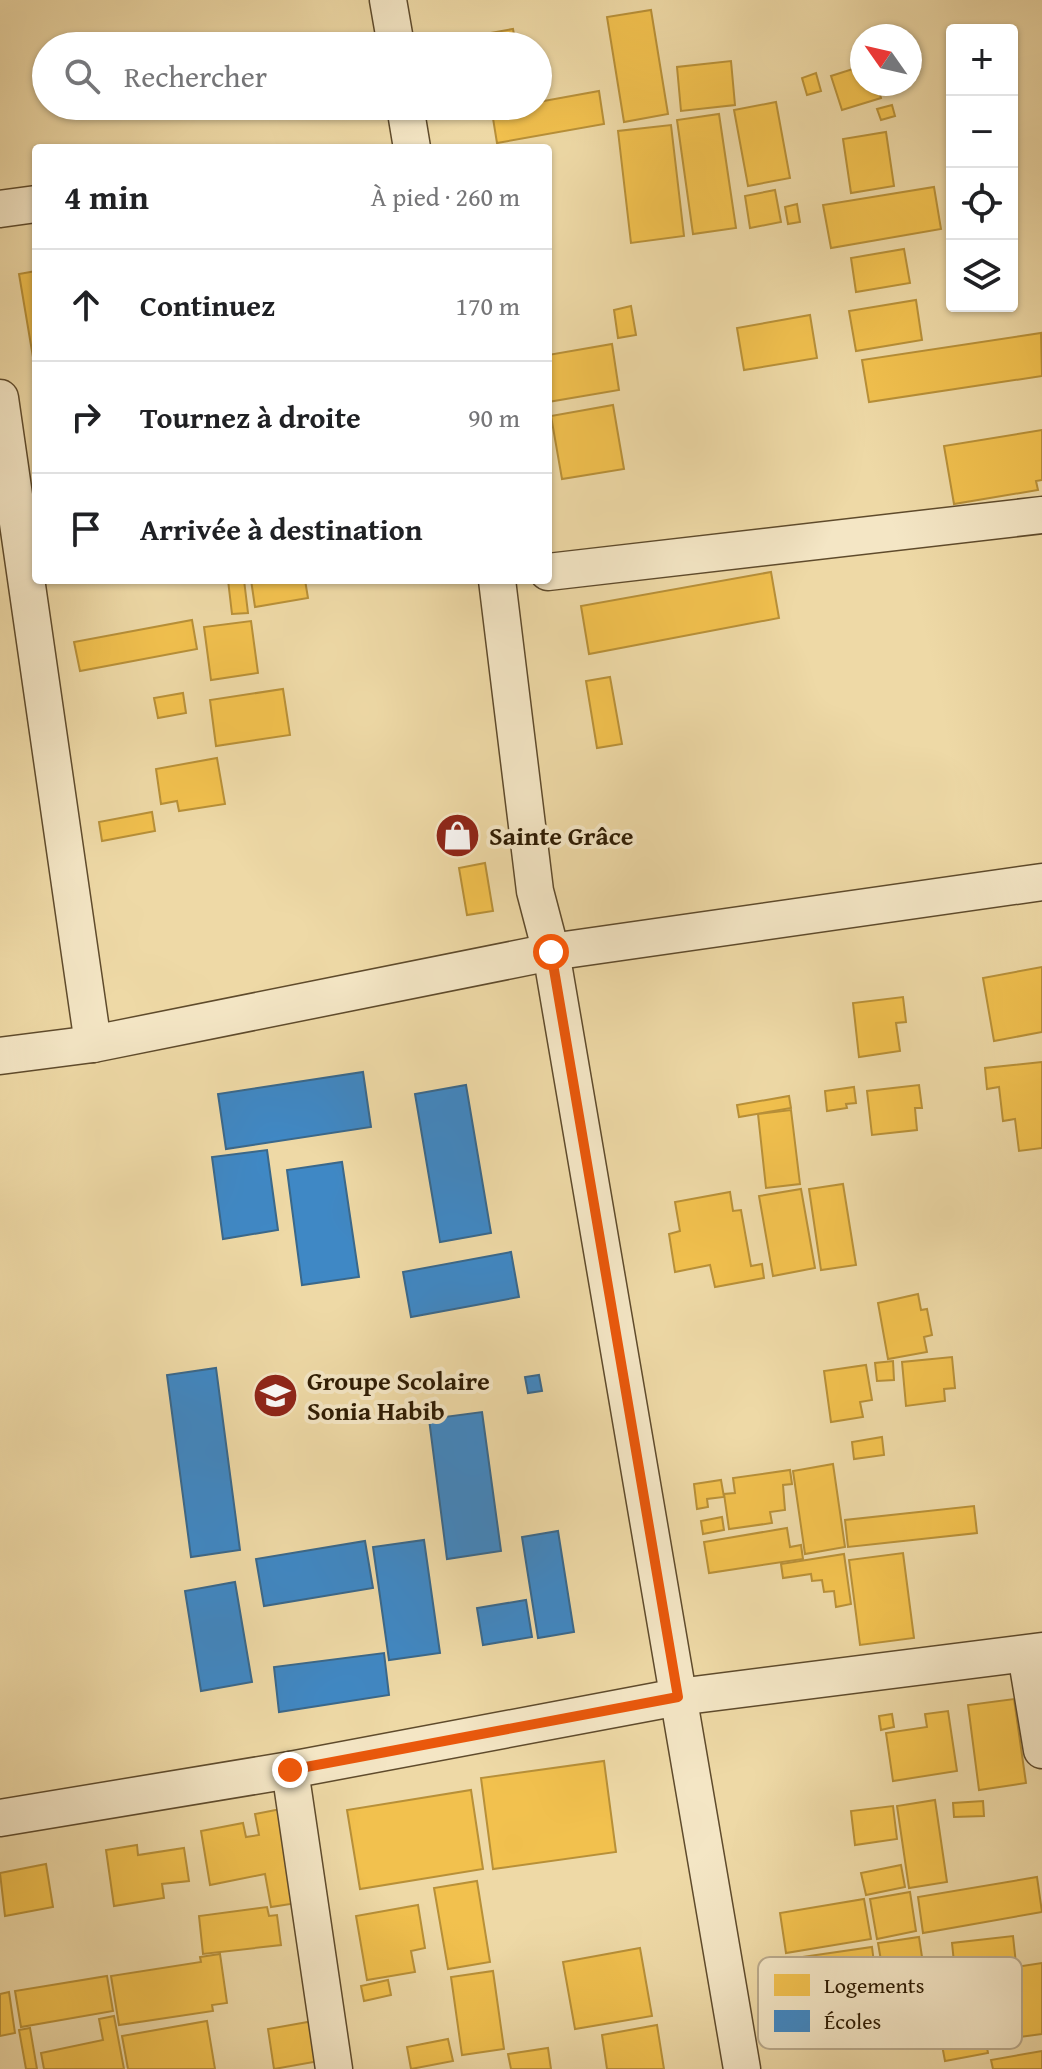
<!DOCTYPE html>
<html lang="fr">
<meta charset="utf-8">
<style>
:root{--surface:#fff;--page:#f2f2f2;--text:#202124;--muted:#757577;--line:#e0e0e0}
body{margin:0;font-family:"Gentium Book Plus",serif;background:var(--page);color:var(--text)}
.controls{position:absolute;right:24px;top:24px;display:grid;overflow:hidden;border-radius:8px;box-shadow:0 2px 6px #0004}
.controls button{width:72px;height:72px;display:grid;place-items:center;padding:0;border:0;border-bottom:2px solid var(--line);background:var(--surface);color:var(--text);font:40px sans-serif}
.compass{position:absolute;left:850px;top:24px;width:72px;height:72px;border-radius:50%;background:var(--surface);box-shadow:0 2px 6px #0004;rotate:304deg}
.stop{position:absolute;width:24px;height:24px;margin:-18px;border:6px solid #ea580c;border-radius:50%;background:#fff}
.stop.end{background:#ea580c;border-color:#fff;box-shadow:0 2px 8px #0008}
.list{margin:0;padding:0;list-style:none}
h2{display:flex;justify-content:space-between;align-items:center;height:104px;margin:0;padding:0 32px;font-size:34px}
h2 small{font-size:26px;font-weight:400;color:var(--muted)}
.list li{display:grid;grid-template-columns:52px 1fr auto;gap:24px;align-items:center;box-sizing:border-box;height:112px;padding:0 32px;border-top:2px solid var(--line)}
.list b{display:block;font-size:30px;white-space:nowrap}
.list em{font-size:26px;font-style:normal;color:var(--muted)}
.icon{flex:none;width:44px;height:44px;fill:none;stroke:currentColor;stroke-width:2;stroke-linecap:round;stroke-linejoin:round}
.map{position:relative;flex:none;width:1042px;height:2069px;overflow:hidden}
.search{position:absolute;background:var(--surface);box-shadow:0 2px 6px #0004;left:32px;top:32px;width:520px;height:88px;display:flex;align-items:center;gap:20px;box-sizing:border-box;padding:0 28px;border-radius:44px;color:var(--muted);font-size:30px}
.panel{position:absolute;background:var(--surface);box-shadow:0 2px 6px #0004;left:32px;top:144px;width:520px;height:440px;border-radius:8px}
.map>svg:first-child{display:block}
</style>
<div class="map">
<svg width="1042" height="2069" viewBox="0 0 1042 2069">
<rect width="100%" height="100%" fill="#eed9a6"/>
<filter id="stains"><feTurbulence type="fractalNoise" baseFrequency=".0025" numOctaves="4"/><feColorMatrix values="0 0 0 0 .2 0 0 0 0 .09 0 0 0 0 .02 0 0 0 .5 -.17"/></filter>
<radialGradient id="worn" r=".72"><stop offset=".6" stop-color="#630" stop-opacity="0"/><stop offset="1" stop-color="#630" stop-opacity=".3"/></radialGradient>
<g fill="#f2c14e" stroke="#b89038" stroke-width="2">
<polygon points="651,10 668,114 624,122 607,17"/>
<polygon points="513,29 516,46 481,46 479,35"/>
<polygon points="731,61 735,105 681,111 677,67"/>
<polygon points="862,66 862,84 877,84 881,98 842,110 831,76"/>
<polygon points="816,73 821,91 807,95 802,78"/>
<polygon points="599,91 604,124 497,143 491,106 538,106 538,102"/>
<polygon points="776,102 790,178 748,186 734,110"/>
<polygon points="892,105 895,116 881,120 877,109"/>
<polygon points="719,114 736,228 693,234 677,120"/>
<polygon points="671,125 684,236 631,243 618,131"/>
<polygon points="886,132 894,186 851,193 843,139"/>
<polygon points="934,187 941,229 831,248 823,205"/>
<polygon points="775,190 781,222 750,228 745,196"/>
<polygon points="797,204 800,222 788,224 785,207"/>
<polygon points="904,249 910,283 856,292 851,258"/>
<polygon points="36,271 36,369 35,369 19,274"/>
<polygon points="916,300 922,340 856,351 849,311"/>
<polygon points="631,306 636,335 618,338 614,310"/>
<polygon points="810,315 817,358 744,370 737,328"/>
<polygon points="1041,333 1042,376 869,402 862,360"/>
<polygon points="612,344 619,390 548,402 548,355"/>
<polygon points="613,405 624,469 562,479 551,416"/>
<polygon points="1042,430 1042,480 1036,481 1038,490 954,504 944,446"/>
<polygon points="771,572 779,618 589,654 581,606"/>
<polygon points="228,580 244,580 248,613 232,614"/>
<polygon points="251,580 305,580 308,598 255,607"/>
<polygon points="192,620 197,649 80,671 74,642"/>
<polygon points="251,621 258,673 211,680 204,627"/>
<polygon points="610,677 622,744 597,748 586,681"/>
<polygon points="283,689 290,735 216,746 210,700"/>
<polygon points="183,693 186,713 158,718 154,698"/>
<polygon points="217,758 225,804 179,811 177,801 161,804 156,769"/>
<polygon points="152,812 155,831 102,841 99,822"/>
<polygon points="485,863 493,911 467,915 459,868"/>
<polygon points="1042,967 1042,1032 994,1041 983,978"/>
<polygon points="903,997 906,1022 896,1023 900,1051 859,1057 853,1003"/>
<polygon points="1042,1062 1042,1148 1019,1151 1015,1119 1003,1121 999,1087 987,1089 985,1068"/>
<polygon points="919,1085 922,1108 915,1108 917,1130 872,1135 867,1091"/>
<polygon points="854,1087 856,1103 846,1104 847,1108 827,1111 825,1091"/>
<polygon points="789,1096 791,1108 739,1117 737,1105"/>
<polygon points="791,1110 800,1184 766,1188 758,1114"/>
<polygon points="843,1184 856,1265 821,1270 809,1189"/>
<polygon points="801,1189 815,1268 773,1276 759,1196"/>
<polygon points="730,1192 733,1211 741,1210 751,1266 762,1264 764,1278 715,1287 710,1265 675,1272 669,1234 680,1231 675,1202"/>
<polygon points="918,1294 921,1310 927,1309 932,1335 924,1337 927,1352 888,1359 878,1303"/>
<polygon points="952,1357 955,1388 944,1389 945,1401 906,1406 902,1362"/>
<polygon points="893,1361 894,1380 877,1381 875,1363"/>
<polygon points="866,1365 872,1400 860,1402 863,1417 831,1422 824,1371"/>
<polygon points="882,1437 884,1455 854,1459 852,1442"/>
<polygon points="833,1464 845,1547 805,1554 793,1471"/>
<polygon points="790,1470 792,1484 783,1485 785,1510 770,1512 772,1523 729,1529 724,1494 735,1493 733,1478"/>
<polygon points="721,1480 724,1497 707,1499 708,1507 697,1509 694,1484"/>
<polygon points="974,1506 977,1533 848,1547 845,1520"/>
<polygon points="722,1517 724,1530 703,1534 701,1521"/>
<polygon points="787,1528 790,1547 801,1545 803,1559 709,1573 704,1542"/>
<polygon points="903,1553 914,1638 860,1645 849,1560"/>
<polygon points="844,1554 851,1604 836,1607 834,1591 824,1592 822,1580 812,1581 811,1574 783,1578 781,1564"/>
<polygon points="1014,1699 1026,1783 979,1790 968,1705"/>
<polygon points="948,1711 957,1771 893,1781 886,1733 927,1727 925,1714"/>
<polygon points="892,1714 894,1727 881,1730 879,1716"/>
<polygon points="604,1761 616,1852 493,1869 481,1778"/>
<polygon points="471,1790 483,1869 360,1889 347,1810"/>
<polygon points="935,1800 947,1882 909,1888 897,1806"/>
<polygon points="983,1801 984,1816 954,1817 953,1803"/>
<polygon points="893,1806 897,1839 855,1845 851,1811"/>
<polygon points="281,1809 297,1903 271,1907 265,1874 210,1885 201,1831 243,1823 246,1837 259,1835 255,1814"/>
<polygon points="137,1845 138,1855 184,1848 189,1881 162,1884 164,1898 114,1906 106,1850"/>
<polygon points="46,1864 53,1907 5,1916 0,1873"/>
<polygon points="901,1865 905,1887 866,1895 861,1873"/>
<polygon points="1037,1877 1042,1912 923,1933 918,1897"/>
<polygon points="477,1881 490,1962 448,1969 434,1888"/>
<polygon points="910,1892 916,1931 877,1939 870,1899"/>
<polygon points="864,1899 871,1939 786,1953 780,1913"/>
<polygon points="418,1905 425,1948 411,1951 415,1972 367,1980 356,1916"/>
<polygon points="267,1907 269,1916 277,1915 281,1945 203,1954 199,1916"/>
<polygon points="1013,1936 1016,1964 955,1972 952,1943"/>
<polygon points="919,1937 925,1977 885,1984 878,1943"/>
<polygon points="872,1947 877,1987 793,1999 788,1959"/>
<polygon points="640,1948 652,2016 575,2029 563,1962"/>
<polygon points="220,1954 227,2003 212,2005 213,2011 119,2025 111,1976 201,1962 200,1957"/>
<polygon points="1042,1963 1042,2034 998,2040 991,1986 1011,1984 1009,1968"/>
<polygon points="493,1971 504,2049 462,2055 451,1977"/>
<polygon points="107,1976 113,2011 21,2027 15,1991"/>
<polygon points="388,1980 391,1995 364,2001 361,1986"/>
<polygon points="976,1989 988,2053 945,2061 933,1997"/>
<polygon points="9,1992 15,2033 0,2036 0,1994"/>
<polygon points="114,2016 124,2069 44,2069 41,2053 103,2040 99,2019"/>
<polygon points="319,2020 325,2060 274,2069 268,2029"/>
<polygon points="207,2021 215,2069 128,2069 122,2036"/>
<polygon points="657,2025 664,2069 607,2069 602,2035"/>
<polygon points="30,2028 37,2069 26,2069 19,2030"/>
<polygon points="448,2039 453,2061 411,2069 407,2047"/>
<polygon points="548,2048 551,2069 511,2069 508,2054"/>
<polygon points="1042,2051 1042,2069 993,2069 991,2060"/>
</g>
<g fill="#3f88c5" stroke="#3a688b" stroke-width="2">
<polygon points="363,1072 371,1127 226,1149 218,1094"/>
<polygon points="466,1085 491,1233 440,1242 415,1094"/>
<polygon points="267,1150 278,1230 223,1239 212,1157"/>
<polygon points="342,1162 359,1277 302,1285 287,1170"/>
<polygon points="511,1252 519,1297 411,1317 403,1272"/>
<polygon points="216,1368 240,1550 191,1557 167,1375"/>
<polygon points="539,1375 542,1391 528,1393 525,1377"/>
<polygon points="482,1412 501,1551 447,1559 429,1419"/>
<polygon points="558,1531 574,1632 538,1638 522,1537"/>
<polygon points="424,1540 440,1653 389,1660 373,1547"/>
<polygon points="365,1541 373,1588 264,1606 256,1559"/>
<polygon points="235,1582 252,1682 201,1691 185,1591"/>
<polygon points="526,1600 532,1637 483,1645 477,1608"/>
<polygon points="384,1653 389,1695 279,1712 274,1667"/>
</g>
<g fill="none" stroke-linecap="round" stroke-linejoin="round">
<defs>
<g id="minor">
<polyline points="388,0 396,46"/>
<polyline points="405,106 412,148"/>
<polyline points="0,209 36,204"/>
<polyline points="0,398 93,1044"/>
<polyline points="548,572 1042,515"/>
<polyline points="497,580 535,891 551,952 742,2069"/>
<polyline points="0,1056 93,1044 551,952 1042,882"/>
<polyline points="1026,1654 1042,1750"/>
<polyline points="290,1770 334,2069"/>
<polyline points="0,1818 290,1770 678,1697 1042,1651"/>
</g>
</defs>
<use href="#minor" stroke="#5f4b2c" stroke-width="39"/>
<use href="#minor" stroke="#f4e6c5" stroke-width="36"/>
</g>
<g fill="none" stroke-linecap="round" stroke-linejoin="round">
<polyline stroke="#ea580c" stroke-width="10" points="290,1770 678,1697 551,952"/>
</g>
<defs>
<symbol id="shop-disc" viewBox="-11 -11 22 22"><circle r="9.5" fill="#8f2418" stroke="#f4e6c5"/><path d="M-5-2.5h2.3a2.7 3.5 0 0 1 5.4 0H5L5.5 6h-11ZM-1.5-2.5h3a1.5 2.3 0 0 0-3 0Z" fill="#fff"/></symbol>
<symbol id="school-disc" viewBox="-11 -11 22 22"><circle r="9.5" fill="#8f2418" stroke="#f4e6c5"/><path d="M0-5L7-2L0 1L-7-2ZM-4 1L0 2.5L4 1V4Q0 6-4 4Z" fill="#fff"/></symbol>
</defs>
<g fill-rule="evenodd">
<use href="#shop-disc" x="432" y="810" width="51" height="51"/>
<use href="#school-disc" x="250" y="1370" width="51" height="51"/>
</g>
<g text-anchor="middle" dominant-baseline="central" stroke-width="8" stroke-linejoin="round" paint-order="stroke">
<g font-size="26" font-weight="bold" fill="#2f1c03" stroke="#f4e6c5" text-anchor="start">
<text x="489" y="835">Sainte Grâce</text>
<text x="307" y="1380">Groupe Scolaire<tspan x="307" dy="30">Sonia Habib</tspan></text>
</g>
</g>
<rect x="758" y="1957" width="264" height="92" rx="12" fill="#f4e6c5" stroke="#b9a98b" stroke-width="2"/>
<rect x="774" y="1974" width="36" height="22" fill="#f2c14e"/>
<rect x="774" y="2010" width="36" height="22" fill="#3f88c5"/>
<g font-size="22" fill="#2f1c03">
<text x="824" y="1993">Logements</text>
<text x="824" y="2029">Écoles</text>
</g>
<rect width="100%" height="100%" filter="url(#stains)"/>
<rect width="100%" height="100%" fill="url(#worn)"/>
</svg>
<div class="controls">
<button>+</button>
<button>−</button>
<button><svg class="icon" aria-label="locate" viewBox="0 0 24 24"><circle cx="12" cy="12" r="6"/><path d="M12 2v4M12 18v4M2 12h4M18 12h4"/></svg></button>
<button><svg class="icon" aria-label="layers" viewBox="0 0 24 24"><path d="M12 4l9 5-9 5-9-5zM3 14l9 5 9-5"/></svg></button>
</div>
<svg class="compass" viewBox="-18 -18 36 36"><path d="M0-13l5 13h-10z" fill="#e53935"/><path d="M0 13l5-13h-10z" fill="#757577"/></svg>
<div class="stop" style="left:551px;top:952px"></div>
<div class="stop end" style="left:290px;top:1770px"></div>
<div class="search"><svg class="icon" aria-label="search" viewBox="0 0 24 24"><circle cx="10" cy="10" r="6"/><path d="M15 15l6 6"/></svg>Rechercher</div>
<section class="panel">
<h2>4 min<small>À pied · 260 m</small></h2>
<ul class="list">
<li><svg class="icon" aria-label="ahead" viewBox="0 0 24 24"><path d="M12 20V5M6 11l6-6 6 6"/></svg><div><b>Continuez</b></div><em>170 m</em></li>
<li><svg class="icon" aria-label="right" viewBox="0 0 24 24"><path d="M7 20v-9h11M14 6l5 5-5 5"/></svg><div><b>Tournez à droite</b></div><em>90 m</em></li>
<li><svg class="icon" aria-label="arrive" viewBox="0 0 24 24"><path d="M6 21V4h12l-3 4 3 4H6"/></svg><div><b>Arrivée à destination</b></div></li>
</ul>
</section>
</div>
